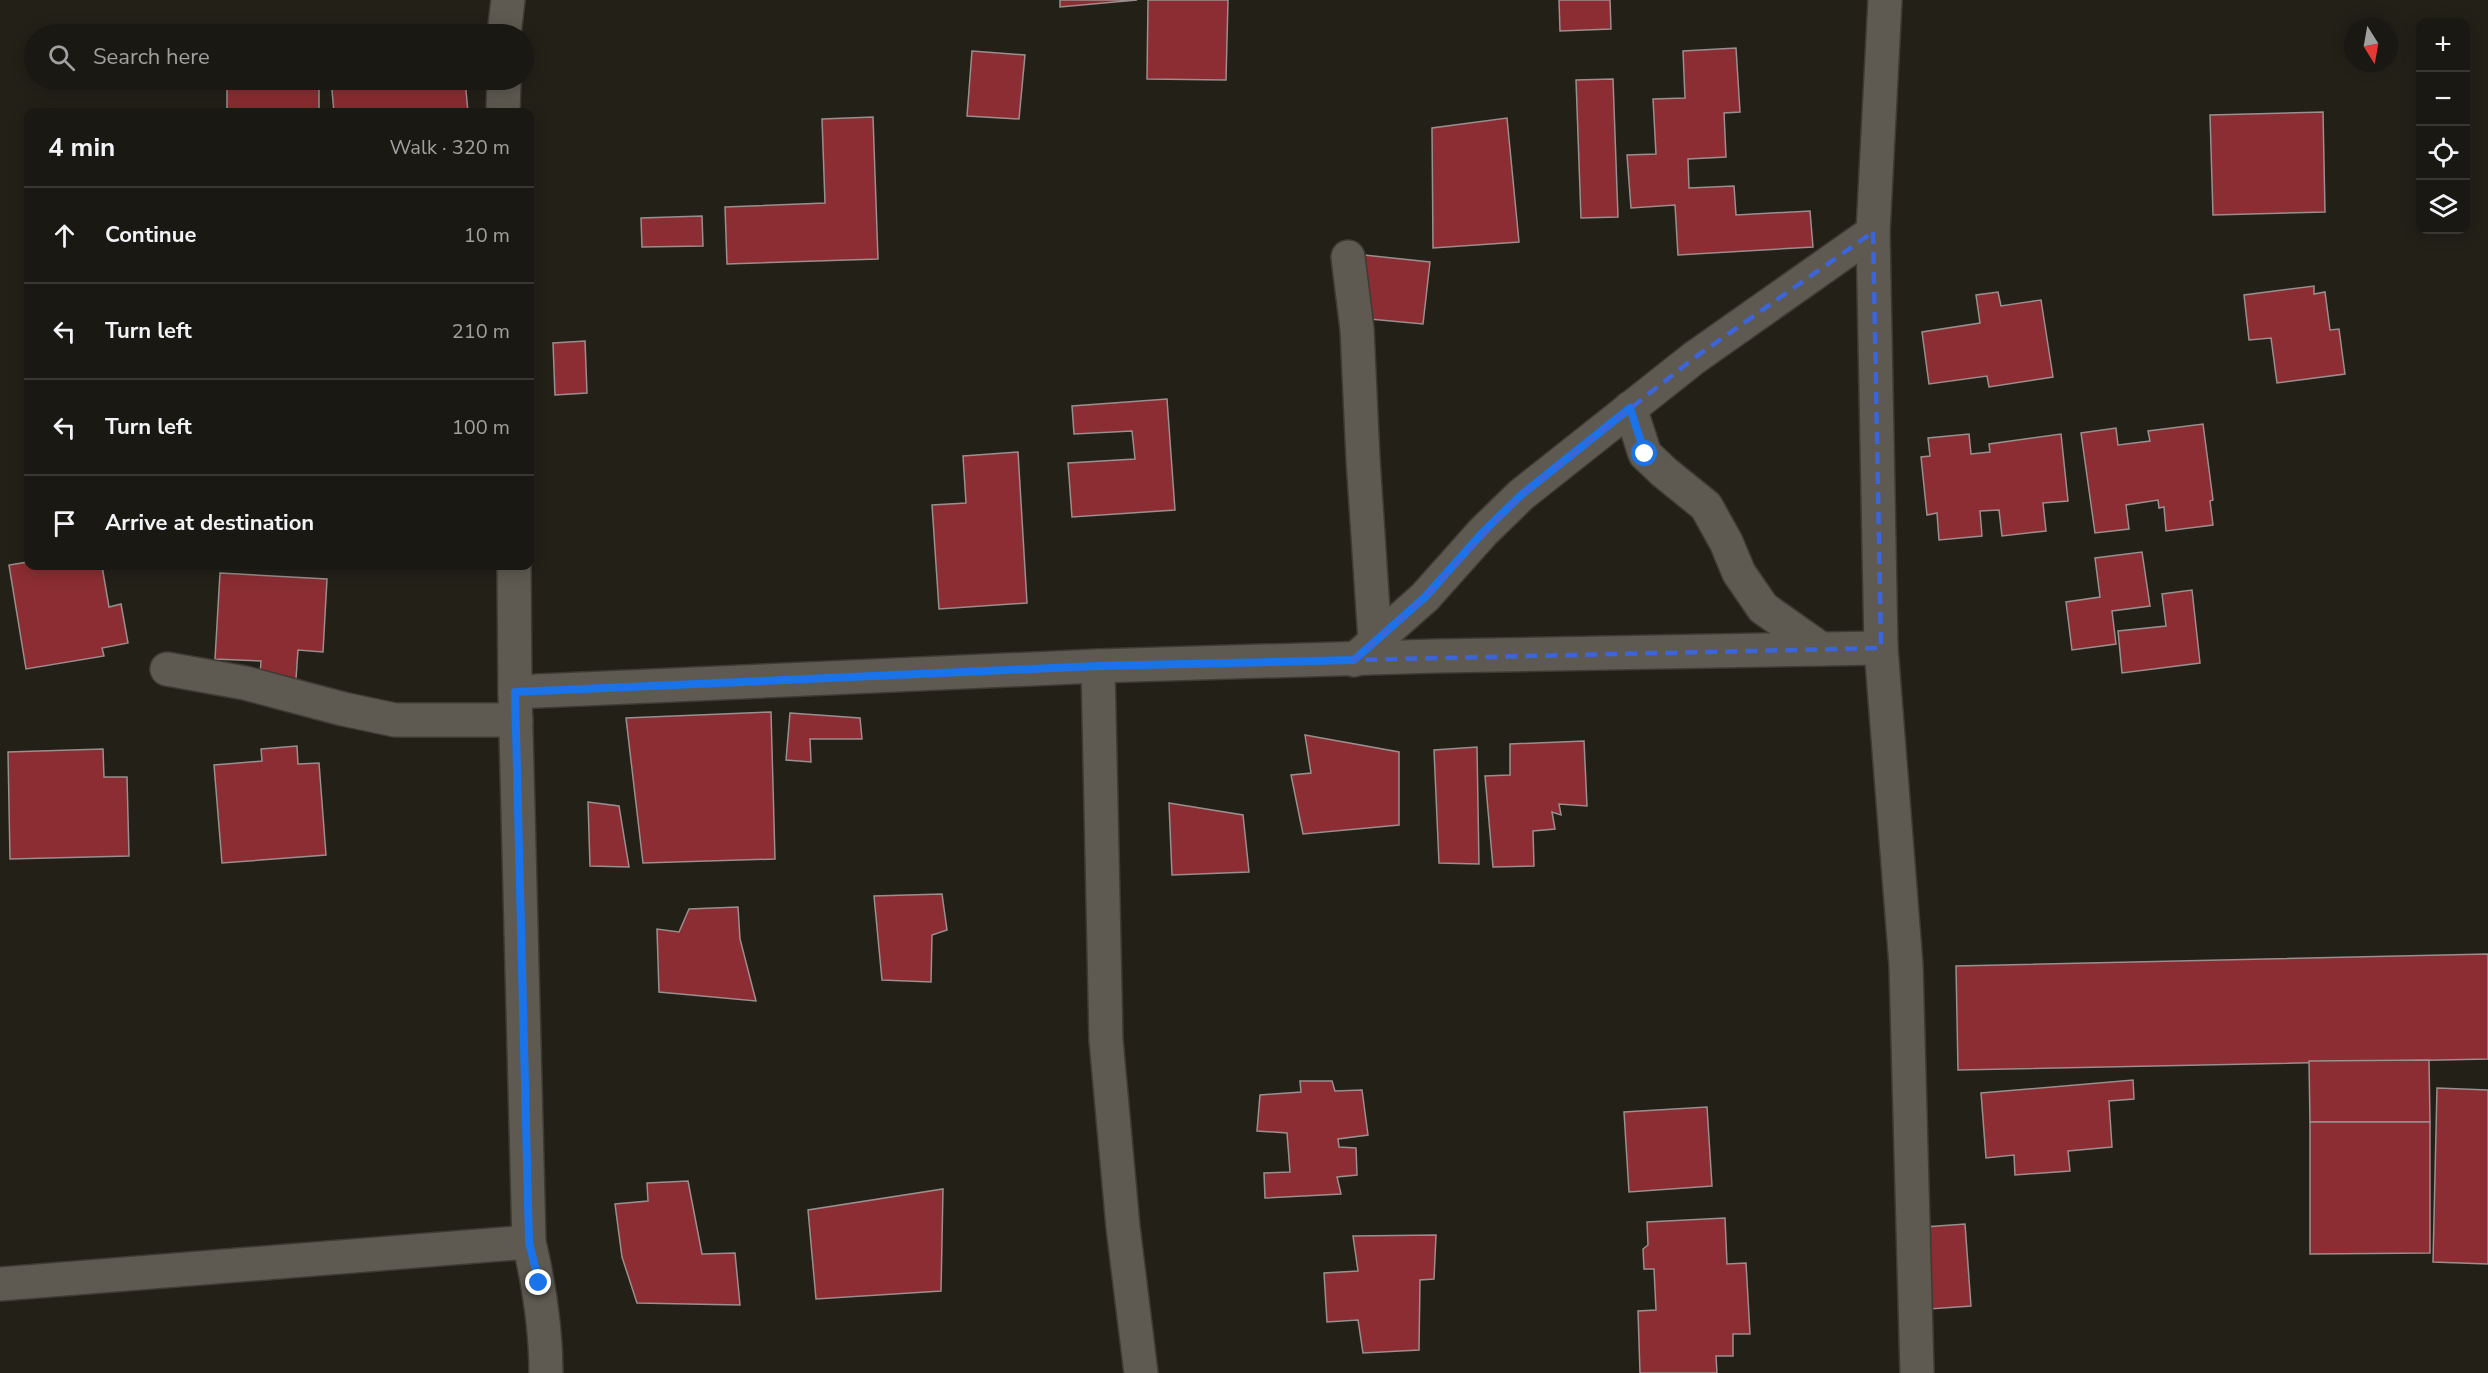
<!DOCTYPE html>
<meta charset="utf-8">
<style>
:root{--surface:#1a1812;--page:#272520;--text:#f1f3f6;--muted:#9fa09f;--line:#383732}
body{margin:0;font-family:"Nunito Sans",sans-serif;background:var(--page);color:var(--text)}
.controls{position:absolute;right:18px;top:18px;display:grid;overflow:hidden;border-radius:12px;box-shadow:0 3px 15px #0003}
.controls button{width:54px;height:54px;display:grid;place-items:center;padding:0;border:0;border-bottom:2px solid var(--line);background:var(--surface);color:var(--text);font:30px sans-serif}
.compass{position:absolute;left:2344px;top:18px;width:54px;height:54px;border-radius:50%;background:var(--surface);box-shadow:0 3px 15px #0003;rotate:169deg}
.stop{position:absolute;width:18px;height:18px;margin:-14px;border:4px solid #1a73e8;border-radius:50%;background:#fff}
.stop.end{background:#1a73e8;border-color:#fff;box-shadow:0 2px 6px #0008}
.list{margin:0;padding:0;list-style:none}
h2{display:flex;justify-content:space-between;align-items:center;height:78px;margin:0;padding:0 24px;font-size:26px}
h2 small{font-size:20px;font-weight:400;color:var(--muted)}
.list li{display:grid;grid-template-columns:39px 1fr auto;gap:18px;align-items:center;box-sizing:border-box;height:96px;padding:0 24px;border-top:2px solid var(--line)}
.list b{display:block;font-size:22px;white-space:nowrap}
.list em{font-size:20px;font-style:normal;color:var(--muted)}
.icon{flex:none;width:33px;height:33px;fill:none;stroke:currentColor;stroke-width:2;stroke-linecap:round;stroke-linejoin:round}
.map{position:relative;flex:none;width:2488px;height:1373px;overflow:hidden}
.search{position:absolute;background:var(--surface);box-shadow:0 3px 15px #0003;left:24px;top:24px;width:510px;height:66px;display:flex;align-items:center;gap:15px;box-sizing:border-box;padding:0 21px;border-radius:33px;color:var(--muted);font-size:22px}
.panel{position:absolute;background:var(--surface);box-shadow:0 3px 15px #0003;left:24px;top:108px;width:510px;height:462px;border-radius:12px}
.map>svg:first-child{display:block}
</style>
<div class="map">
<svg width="2488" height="1373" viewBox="0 0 2488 1373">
<rect width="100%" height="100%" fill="#232018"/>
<g fill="#8b2d32" stroke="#9b8e8e" stroke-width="1.5">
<polygon points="1060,0 1137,0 1060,7"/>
<polygon points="1148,0 1228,0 1226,80 1147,79"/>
<polygon points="1559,0 1610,0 1611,29 1560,31"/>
<polygon points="1736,48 1740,112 1724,113 1726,157 1688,159 1689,188 1734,186 1736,215 1810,211 1813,247 1678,255 1675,205 1631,208 1627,155 1656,154 1653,99 1685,98 1683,51"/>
<polygon points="972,51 1025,55 1019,119 967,116"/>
<polygon points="1613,79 1618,217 1581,218 1576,80"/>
<polygon points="241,80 319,80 319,112 227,112 227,86 241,86"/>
<polygon points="331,80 465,80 468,112 334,112"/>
<polygon points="2323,112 2325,212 2213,215 2210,115"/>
<polygon points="873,117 878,259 727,264 725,207 825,203 822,119"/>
<polygon points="1507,118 1519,242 1433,248 1432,128"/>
<polygon points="702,216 703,246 642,247 641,218"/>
<polygon points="1364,255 1430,262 1423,324 1359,318"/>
<polygon points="2314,286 2314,294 2325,292 2330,330 2339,329 2345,374 2277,383 2271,338 2249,340 2244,295"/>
<polygon points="1998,292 2001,306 2041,300 2053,377 1989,387 1987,376 1929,384 1922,332 1980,323 1976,295"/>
<polygon points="585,341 587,393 555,395 553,343"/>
<polygon points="1167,399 1175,510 1072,517 1068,463 1135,459 1132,431 1074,434 1072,406"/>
<polygon points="2203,424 2213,500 2210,501 2213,525 2166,531 2164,507 2159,508 2158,500 2126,505 2129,529 2095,533 2081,433 2116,428 2118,445 2150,441 2148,431"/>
<polygon points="1969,434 1971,454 1990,452 1989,444 2061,434 2068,501 2043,503 2046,531 2002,536 1999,510 1980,511 1982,536 1939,540 1937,513 1927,515 1921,457 1930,456 1928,438"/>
<polygon points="1018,452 1027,603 939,609 932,505 966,503 963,456"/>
<polygon points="2142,552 2150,606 2112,611 2116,644 2072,650 2066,602 2100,597 2095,558"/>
<polygon points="28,562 28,566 102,566 109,607 121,604 128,643 102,648 104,656 26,669 9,565"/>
<polygon points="220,573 327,579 323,652 298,650 296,679 260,676 261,661 215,659"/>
<polygon points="2192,590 2200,663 2122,673 2118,631 2166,626 2162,594"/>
<polygon points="771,712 775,859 643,863 626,718"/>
<polygon points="790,713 860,718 862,739 810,739 811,762 786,760"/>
<polygon points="1305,735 1399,752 1399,825 1303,834 1291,775 1311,773"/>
<polygon points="1584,741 1587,806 1559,804 1561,815 1552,812 1555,829 1533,831 1534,866 1493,867 1485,776 1510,775 1510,744"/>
<polygon points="297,746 298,764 319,763 326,855 222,863 214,765 262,761 261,749"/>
<polygon points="1477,747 1479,864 1439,863 1434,750"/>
<polygon points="103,749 104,777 127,777 129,856 10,859 8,752"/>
<polygon points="588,802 619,806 629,867 590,866"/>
<polygon points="1169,803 1243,815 1249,872 1172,875"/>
<polygon points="942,894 947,930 932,935 931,982 882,980 874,896"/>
<polygon points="738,907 740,939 756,1001 659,992 657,929 679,932 689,909"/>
<polygon points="2488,954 2488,1059 1958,1070 1956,966"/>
<polygon points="2429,1060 2430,1122 2310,1122 2309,1061"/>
<polygon points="2133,1080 2134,1099 2109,1101 2112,1147 2068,1151 2070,1171 2015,1175 2014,1155 1986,1158 1981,1093"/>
<polygon points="1300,1081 1332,1081 1335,1091 1362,1090 1368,1135 1338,1139 1339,1147 1356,1148 1357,1175 1337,1177 1341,1194 1265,1198 1264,1173 1290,1172 1287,1133 1257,1131 1260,1095 1301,1092"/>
<polygon points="2437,1088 2488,1090 2488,1264 2433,1262"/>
<polygon points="1707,1107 1712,1186 1629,1192 1624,1112"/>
<polygon points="2310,1122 2430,1122 2430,1253 2310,1254"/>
<polygon points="688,1181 702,1254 735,1253 740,1305 637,1303 622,1257 615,1204 648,1201 647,1183"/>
<polygon points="943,1189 941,1291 816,1299 808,1210"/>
<polygon points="1725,1218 1727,1264 1746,1263 1750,1334 1733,1334 1733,1356 1716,1356 1717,1373 1640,1373 1638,1311 1656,1310 1654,1269 1644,1269 1643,1249 1648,1245 1647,1222"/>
<polygon points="1965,1224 1971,1306 1929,1309 1924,1227"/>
<polygon points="1436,1235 1434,1279 1420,1280 1419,1350 1363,1353 1358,1320 1327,1322 1324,1273 1358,1271 1353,1236"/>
</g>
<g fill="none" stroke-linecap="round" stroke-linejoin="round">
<defs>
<g id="street">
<polyline points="1885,0 1873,232 1881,648 1906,965 1917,1373"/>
<polyline points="504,34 508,0"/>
<polyline points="503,112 504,80"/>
<polyline points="1348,257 1357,329 1363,459 1375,641"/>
<polyline points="1630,408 1645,454 1664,472 1706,506 1726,542 1739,573 1763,608 1821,649"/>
<path d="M514 566 515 692 529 1242C539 1285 546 1328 546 1373"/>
<polyline points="1354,660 1425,597 1483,532 1521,495 1694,358 1873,232"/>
<polyline points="1098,666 1106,1040 1123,1227 1141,1373"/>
<polyline points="167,669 245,683 343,709 395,720 516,720"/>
<polyline points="515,692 1098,666 1436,656 1881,648"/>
<polyline points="0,1284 529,1242"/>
</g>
</defs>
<use href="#street" stroke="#3e3b35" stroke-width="36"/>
<use href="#street" stroke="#5e5a51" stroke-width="33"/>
</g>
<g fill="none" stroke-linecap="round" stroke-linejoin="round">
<polyline stroke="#1a73e8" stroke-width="8" points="539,1283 529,1242 515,692 1098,666 1354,660 1425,597 1483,532 1521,495 1630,408 1645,454"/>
</g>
<path fill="none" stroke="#3c65da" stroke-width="4.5" stroke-dasharray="12 8" stroke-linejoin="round" d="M1873 232 1881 648 1354 660 1425 597 1521 495 1694 358Z"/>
</svg>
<div class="controls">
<button>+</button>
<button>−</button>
<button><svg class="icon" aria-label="locate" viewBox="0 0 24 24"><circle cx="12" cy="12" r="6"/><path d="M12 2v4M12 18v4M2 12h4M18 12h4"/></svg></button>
<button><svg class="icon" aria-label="layers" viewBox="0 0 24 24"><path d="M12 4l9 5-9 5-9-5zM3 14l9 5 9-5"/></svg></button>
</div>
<svg class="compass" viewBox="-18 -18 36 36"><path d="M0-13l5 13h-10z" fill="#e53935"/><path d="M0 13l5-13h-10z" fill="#9fa09f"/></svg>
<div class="stop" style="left:1645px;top:454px"></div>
<div class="stop end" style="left:539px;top:1283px"></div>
<div class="search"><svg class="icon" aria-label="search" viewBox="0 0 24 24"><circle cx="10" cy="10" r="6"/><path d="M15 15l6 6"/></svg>Search here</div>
<section class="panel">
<h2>4 min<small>Walk · 320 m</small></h2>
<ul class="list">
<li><svg class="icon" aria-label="ahead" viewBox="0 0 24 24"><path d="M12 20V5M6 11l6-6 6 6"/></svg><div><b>Continue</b></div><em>10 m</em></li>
<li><svg class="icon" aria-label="left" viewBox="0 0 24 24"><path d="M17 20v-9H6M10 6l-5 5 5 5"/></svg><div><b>Turn left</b></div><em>210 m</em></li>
<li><svg class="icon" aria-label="left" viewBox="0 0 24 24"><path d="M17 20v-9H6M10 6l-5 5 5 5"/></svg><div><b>Turn left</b></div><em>100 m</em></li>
<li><svg class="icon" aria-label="arrive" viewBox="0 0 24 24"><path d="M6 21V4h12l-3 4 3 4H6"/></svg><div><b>Arrive at destination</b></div></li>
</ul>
</section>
</div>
